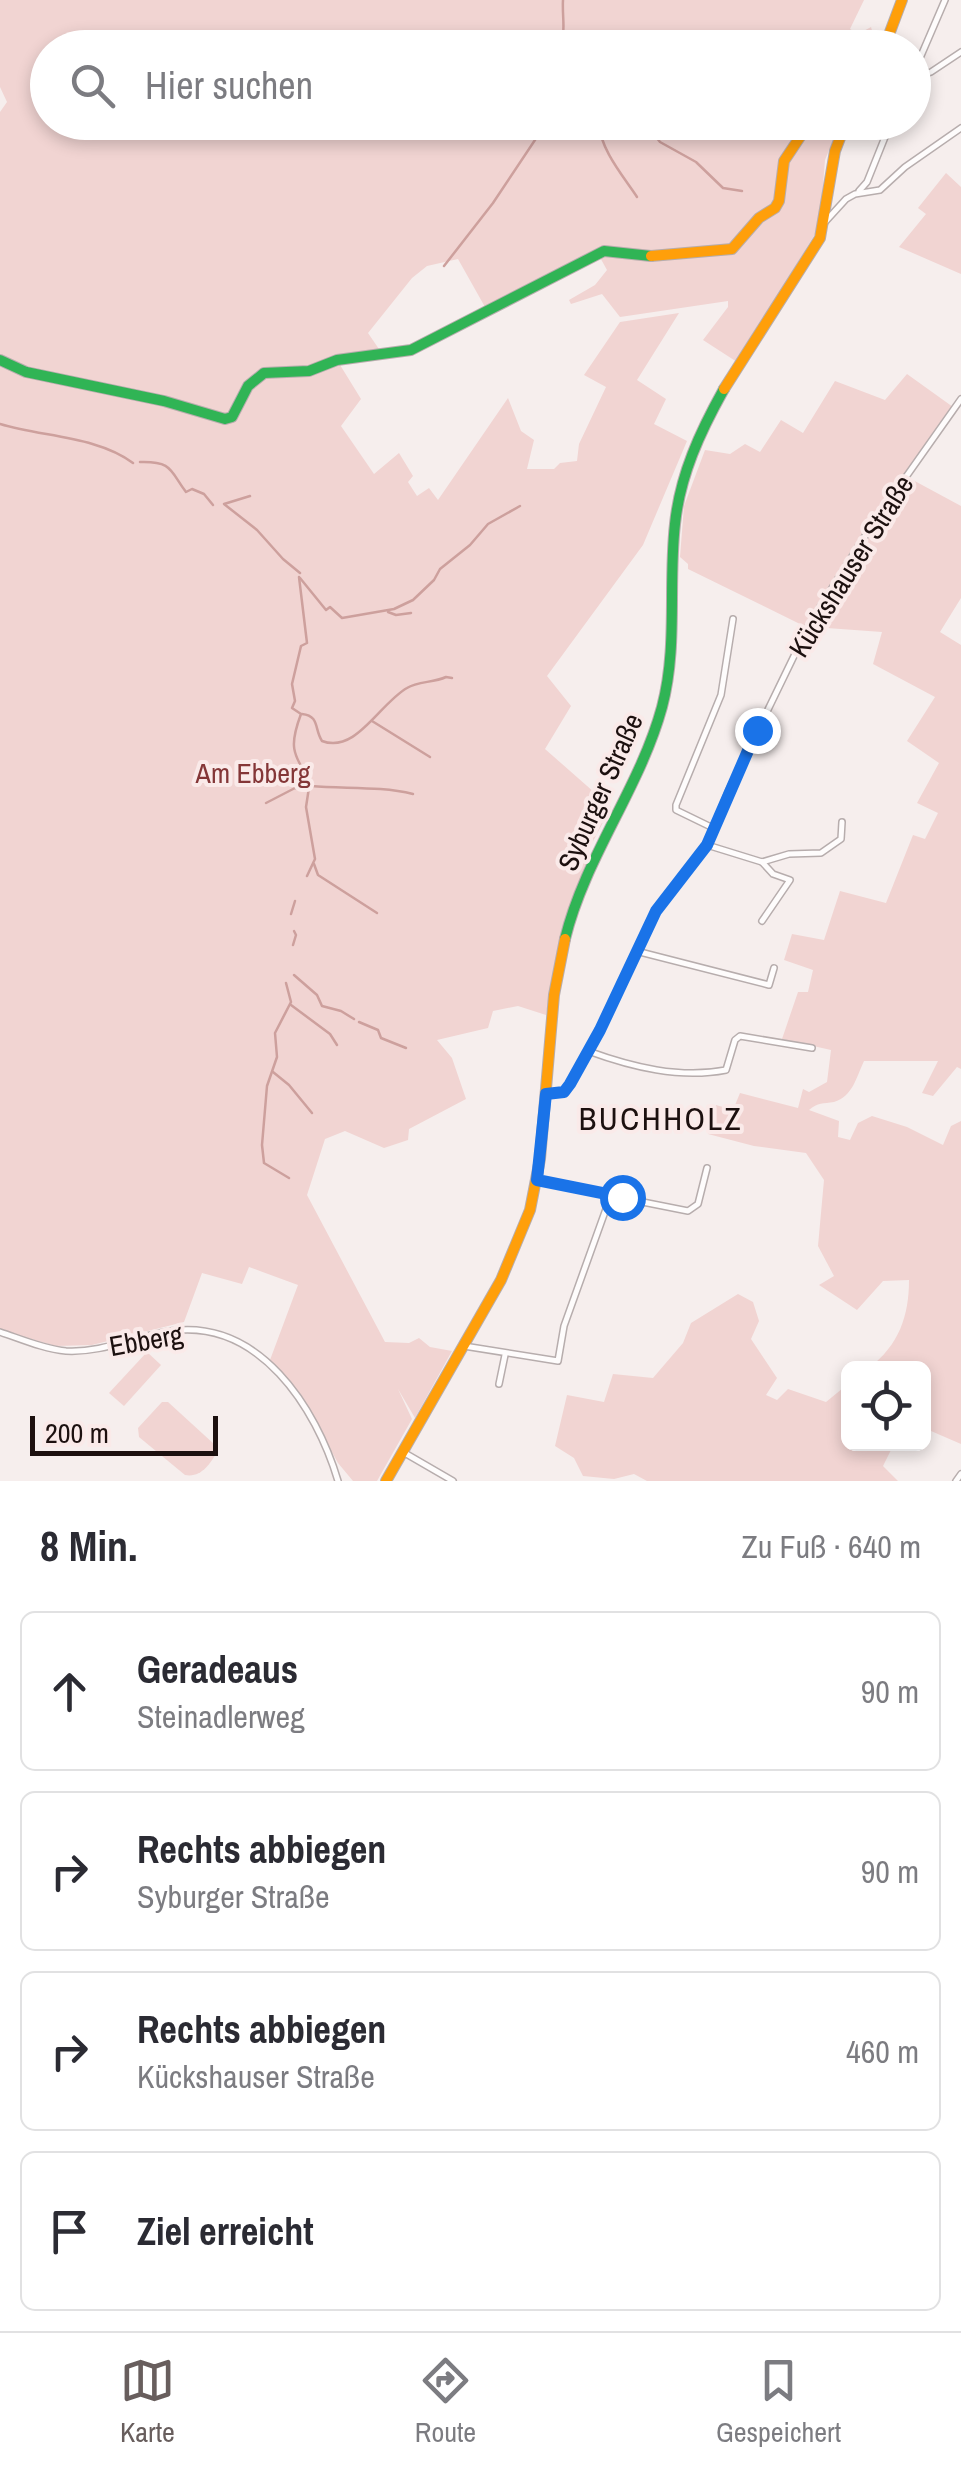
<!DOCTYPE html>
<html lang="de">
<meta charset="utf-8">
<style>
:root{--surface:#fff;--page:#f7f7f7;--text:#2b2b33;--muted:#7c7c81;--line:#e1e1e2;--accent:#685e5d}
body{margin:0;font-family:"Archivo Narrow",sans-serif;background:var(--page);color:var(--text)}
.controls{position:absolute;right:30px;bottom:30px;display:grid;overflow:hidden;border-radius:15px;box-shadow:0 5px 15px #0003}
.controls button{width:90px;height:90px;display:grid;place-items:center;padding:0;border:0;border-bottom:2px solid var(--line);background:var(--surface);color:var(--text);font:50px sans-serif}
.scale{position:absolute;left:30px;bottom:25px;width:188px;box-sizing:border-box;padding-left:10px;border:5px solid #1c100f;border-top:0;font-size:28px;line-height:35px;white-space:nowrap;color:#1c100f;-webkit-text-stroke:8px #faeae9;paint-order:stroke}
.stop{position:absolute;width:30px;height:30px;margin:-22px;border:8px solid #1a73e8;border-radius:50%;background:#fff}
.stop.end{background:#1a73e8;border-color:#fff;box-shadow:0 2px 10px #0008}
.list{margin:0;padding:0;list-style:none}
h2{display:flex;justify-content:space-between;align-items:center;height:130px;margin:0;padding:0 40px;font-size:42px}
h2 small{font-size:32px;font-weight:400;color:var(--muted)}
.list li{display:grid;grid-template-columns:65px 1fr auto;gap:30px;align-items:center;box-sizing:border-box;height:160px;margin:0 20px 20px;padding:0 20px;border:2px solid var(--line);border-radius:15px}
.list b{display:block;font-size:38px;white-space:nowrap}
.list p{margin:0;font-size:32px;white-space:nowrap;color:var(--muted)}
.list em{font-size:32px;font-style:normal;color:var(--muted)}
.icon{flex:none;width:55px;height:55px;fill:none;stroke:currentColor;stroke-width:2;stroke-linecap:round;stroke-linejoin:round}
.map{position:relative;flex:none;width:961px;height:1481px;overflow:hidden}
.search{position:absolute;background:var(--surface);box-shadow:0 5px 15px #0003;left:30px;right:30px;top:30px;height:110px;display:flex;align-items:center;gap:25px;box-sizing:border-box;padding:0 35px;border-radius:55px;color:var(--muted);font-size:38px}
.sheet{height:850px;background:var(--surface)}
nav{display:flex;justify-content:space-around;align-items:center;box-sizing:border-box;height:140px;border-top:2px solid var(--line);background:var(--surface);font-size:28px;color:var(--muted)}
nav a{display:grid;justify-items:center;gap:5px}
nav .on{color:var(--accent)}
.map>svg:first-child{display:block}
</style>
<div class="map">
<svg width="961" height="1481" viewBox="0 0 961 1481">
<rect width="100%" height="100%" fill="#f6eeed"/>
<g fill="#f1d4d2">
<path d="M0 0H864L850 29 858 34 871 27 877 47 48 48V122L840 123 825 160 821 210 815 234 737 362 703 340 728 307V301L620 317 602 294 571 304 569 300 595 285 607 270 597 252 485 307 458 259 427 266 412 278 368 333 381 352 337 360 361 399 341 426 374 474 399 453 413 476 408 482 417 496 429 488 438 500 508 398 521 431 534 440 527 469H554L560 463 577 461 579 444 606 387 584 375 620 322 679 313 637 380 666 399 654 424 687 441 643 545 547 676 571 706 545 749 611 807 588 851 591 855C567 906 556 959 546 1015L518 1006 493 1011 488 1028 437 1040 452 1058 466 1099 409 1129 408 1140 384 1148 345 1131 325 1139 307 1195 385 1342 409 1343 419 1338 430 1347 452 1351 415 1418 398 1389 412 1419 377 1481H353L338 1463 302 1398 270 1360 298 1285 249 1267 242 1284 202 1273 184 1322 92 1345 56 1346 0 1330V112L7 102 0 87Z"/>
<polygon points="946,173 961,187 961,274 899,247 926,214 918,208"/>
<path d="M907 374 953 407 900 483 903 485 911 479 961 506V598L940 632 961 645V1069L957 1067 933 1096 922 1093 938 1061H864C856 1078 853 1096 834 1102 823 1104 818 1102 809 1110L839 1121 838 1137 850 1140 858 1123 872 1116 907 1127 943 1145 951 1126 961 1121V1444L924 1428V1368H869C899 1345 909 1316 909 1280L883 1281 857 1310 819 1285 834 1276 818 1246 824 1180 806 1153 754 1146 708 1134 716 1105 733 1110 740 1093 798 1108 803 1089 809 1092 827 1082 831 1050 782 1039 798 992H808L813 970 784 960 792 934 824 940 840 891 886 903 913 835 925 839 938 813 917 803 939 763 907 741 935 697 873 664 882 632 813 627 852 560 847 557 806 627 688 569V564L680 557 684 506 705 450 730 454 745 444 760 452 781 420 803 433 835 381 885 400Z"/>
<polygon points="738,1294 753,1302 759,1321 751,1339 777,1378 766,1395 777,1400 788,1389 826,1402 848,1384 848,1444 894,1444 883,1466 898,1481 647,1481 634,1474 614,1479 583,1476 574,1458 555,1446 567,1395 604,1402 613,1374 653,1378 683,1343 691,1323"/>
<polygon points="147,1352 161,1365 124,1406 109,1393"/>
<path d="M162 1402H168L215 1445 217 1452C210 1464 201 1478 185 1475L139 1437 138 1428Z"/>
</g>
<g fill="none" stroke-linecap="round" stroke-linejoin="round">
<g stroke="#cda09d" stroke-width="2.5">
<path d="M561 48C566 31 562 17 563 0"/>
<path d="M598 122C602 152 621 173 637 197"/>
<polyline points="639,122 646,124 660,142 696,162 723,188 742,191"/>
<polyline points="444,266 493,203 547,122"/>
<path d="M0 424C42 437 97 436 133 463"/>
<path d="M140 462C173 461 170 471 186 492L192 489 204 494 213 505"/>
<polyline points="250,496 224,504 257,530 283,559 300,573"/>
<path d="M299 577 307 643 301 646 292 684 295 701 292 708 301 714C289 746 292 752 310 781L306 807 315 859 307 876"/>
<polyline points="300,578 326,610 330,607 342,618 394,609 413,600 434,580 440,569 470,545 488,524 520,506"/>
<polyline points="388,612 396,615 411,613"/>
<path d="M302 714C320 716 314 729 322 741 356 754 379 704 407 688 418 681 433 683 446 677L452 678"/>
<polyline points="372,721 430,757"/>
<path d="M311 786C345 789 380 786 413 794"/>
<polyline points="266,803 295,788 308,789"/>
<polyline points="314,864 318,875 377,913"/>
<polyline points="291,914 295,901"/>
<polyline points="293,945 296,935 294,931"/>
<polyline points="294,975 317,995 322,1006 341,1011 354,1019"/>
<polyline points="286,983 291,1002 275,1033 277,1057 267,1086 262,1145 264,1163 289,1178"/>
<polyline points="291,1005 330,1034 337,1045"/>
<polyline points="359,1022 378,1030 381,1038 406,1048"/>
<polyline points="273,1072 289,1085 312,1113"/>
</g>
<defs>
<g id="street">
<polyline points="914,72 945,0"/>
<polyline points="914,78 931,72 961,52"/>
<polyline points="859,191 867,182 891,122"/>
<polyline points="825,222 846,199 855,194 880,190 905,167 961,128"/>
<polyline points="713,828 676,810 676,805 721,695 733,619"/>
<polyline points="707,845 762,862 789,854 821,853 841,839 842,822"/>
<polyline points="762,862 773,874 790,880 762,921"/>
<polyline points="636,951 769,985 774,968"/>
<path d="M588 1051C632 1067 680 1079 726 1070L735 1040 740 1036 812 1048"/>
<polyline points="545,1093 563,1092 570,1084 600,1030 656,911 707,845 728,792 810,623 872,525 961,399"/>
<polyline points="537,1181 688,1211 698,1204 707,1168"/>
<path d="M0 1332C21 1339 44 1349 66 1351 103 1353 135 1336 171 1331 259 1319 316 1407 338 1481"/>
<polyline points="464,1346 558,1361 564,1326 611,1195"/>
<polyline points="499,1384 505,1355"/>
<polyline points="403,1452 453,1481"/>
<polyline points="956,1481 961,1474"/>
</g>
<g id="fast">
<polyline points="0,360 26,372 164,401 225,419 232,417 248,386 264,373 309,371 337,360 411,350 604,251 651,256"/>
<path d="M565 939C585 857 640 788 662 707 678 647 668 585 675 524 680 475 700 432 724 389"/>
</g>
<g id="slow">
<polyline points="884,48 902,0"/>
<polyline points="651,256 732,249 759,218 775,208 779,201 784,161 810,122"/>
<polyline points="724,389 820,238 835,151 846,122"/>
<polyline points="386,1481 501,1280 530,1210 540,1159 554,995 565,939"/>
</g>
</defs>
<use href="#street" stroke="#b7adad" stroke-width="8"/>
<use href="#fast" stroke="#b7adad" stroke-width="12"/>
<use href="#slow" stroke="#b7adad" stroke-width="12"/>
<use href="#street" stroke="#fefcfc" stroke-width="5"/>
<use href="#fast" stroke="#30b455" stroke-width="10"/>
<use href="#slow" stroke="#ff9f0a" stroke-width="10"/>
</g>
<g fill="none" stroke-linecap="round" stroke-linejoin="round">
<polyline stroke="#1a73e8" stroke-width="12" points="622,1197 537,1180 546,1094 564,1092 570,1084 600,1030 656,911 707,845 757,730"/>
</g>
<g text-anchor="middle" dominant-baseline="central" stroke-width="8" stroke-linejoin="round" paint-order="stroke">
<g font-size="28" fill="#1c100f" stroke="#faeae9">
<text transform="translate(851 566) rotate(-58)">Kückshauser Straße</text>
<text transform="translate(600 792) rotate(-66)">Syburger Straße</text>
<text transform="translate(146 1340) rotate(-10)">Ebberg</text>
</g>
<g font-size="28" fill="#843637" stroke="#faeae9">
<text x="253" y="773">Am Ebberg</text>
</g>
<g font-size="32" letter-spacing="2.5" fill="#1c100f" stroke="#faeae9">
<text x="661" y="1118">BUCHHOLZ</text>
</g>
</g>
</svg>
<div class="controls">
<button><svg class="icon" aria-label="locate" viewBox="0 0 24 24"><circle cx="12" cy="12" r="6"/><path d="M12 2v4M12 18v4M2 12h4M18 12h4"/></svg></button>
</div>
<div class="scale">200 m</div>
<div class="stop" style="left:622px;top:1197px"></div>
<div class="stop end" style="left:757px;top:730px"></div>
<div class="search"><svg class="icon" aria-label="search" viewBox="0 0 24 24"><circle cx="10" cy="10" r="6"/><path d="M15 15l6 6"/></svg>Hier suchen</div>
</div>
<section class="sheet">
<h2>8 Min.<small>Zu Fuß · 640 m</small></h2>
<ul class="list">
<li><svg class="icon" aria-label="ahead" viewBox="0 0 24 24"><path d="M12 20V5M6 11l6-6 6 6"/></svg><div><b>Geradeaus</b><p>Steinadlerweg</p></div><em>90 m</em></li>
<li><svg class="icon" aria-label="right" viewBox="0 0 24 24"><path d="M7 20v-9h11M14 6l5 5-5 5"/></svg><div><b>Rechts abbiegen</b><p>Syburger Straße</p></div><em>90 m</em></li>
<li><svg class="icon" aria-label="right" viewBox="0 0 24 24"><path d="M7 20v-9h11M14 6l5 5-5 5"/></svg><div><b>Rechts abbiegen</b><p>Kückshauser Straße</p></div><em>460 m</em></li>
<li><svg class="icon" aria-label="arrive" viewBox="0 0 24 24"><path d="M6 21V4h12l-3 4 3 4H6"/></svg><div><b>Ziel erreicht</b></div></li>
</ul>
</section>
<nav>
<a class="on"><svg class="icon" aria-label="map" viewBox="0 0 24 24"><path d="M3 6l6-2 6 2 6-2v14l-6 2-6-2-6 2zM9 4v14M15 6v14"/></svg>Karte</a>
<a><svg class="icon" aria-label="directions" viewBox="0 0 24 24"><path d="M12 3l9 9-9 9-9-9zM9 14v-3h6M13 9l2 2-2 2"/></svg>Route</a>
<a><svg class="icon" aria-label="saved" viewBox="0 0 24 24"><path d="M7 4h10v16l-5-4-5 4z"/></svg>Gespeichert</a>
</nav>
